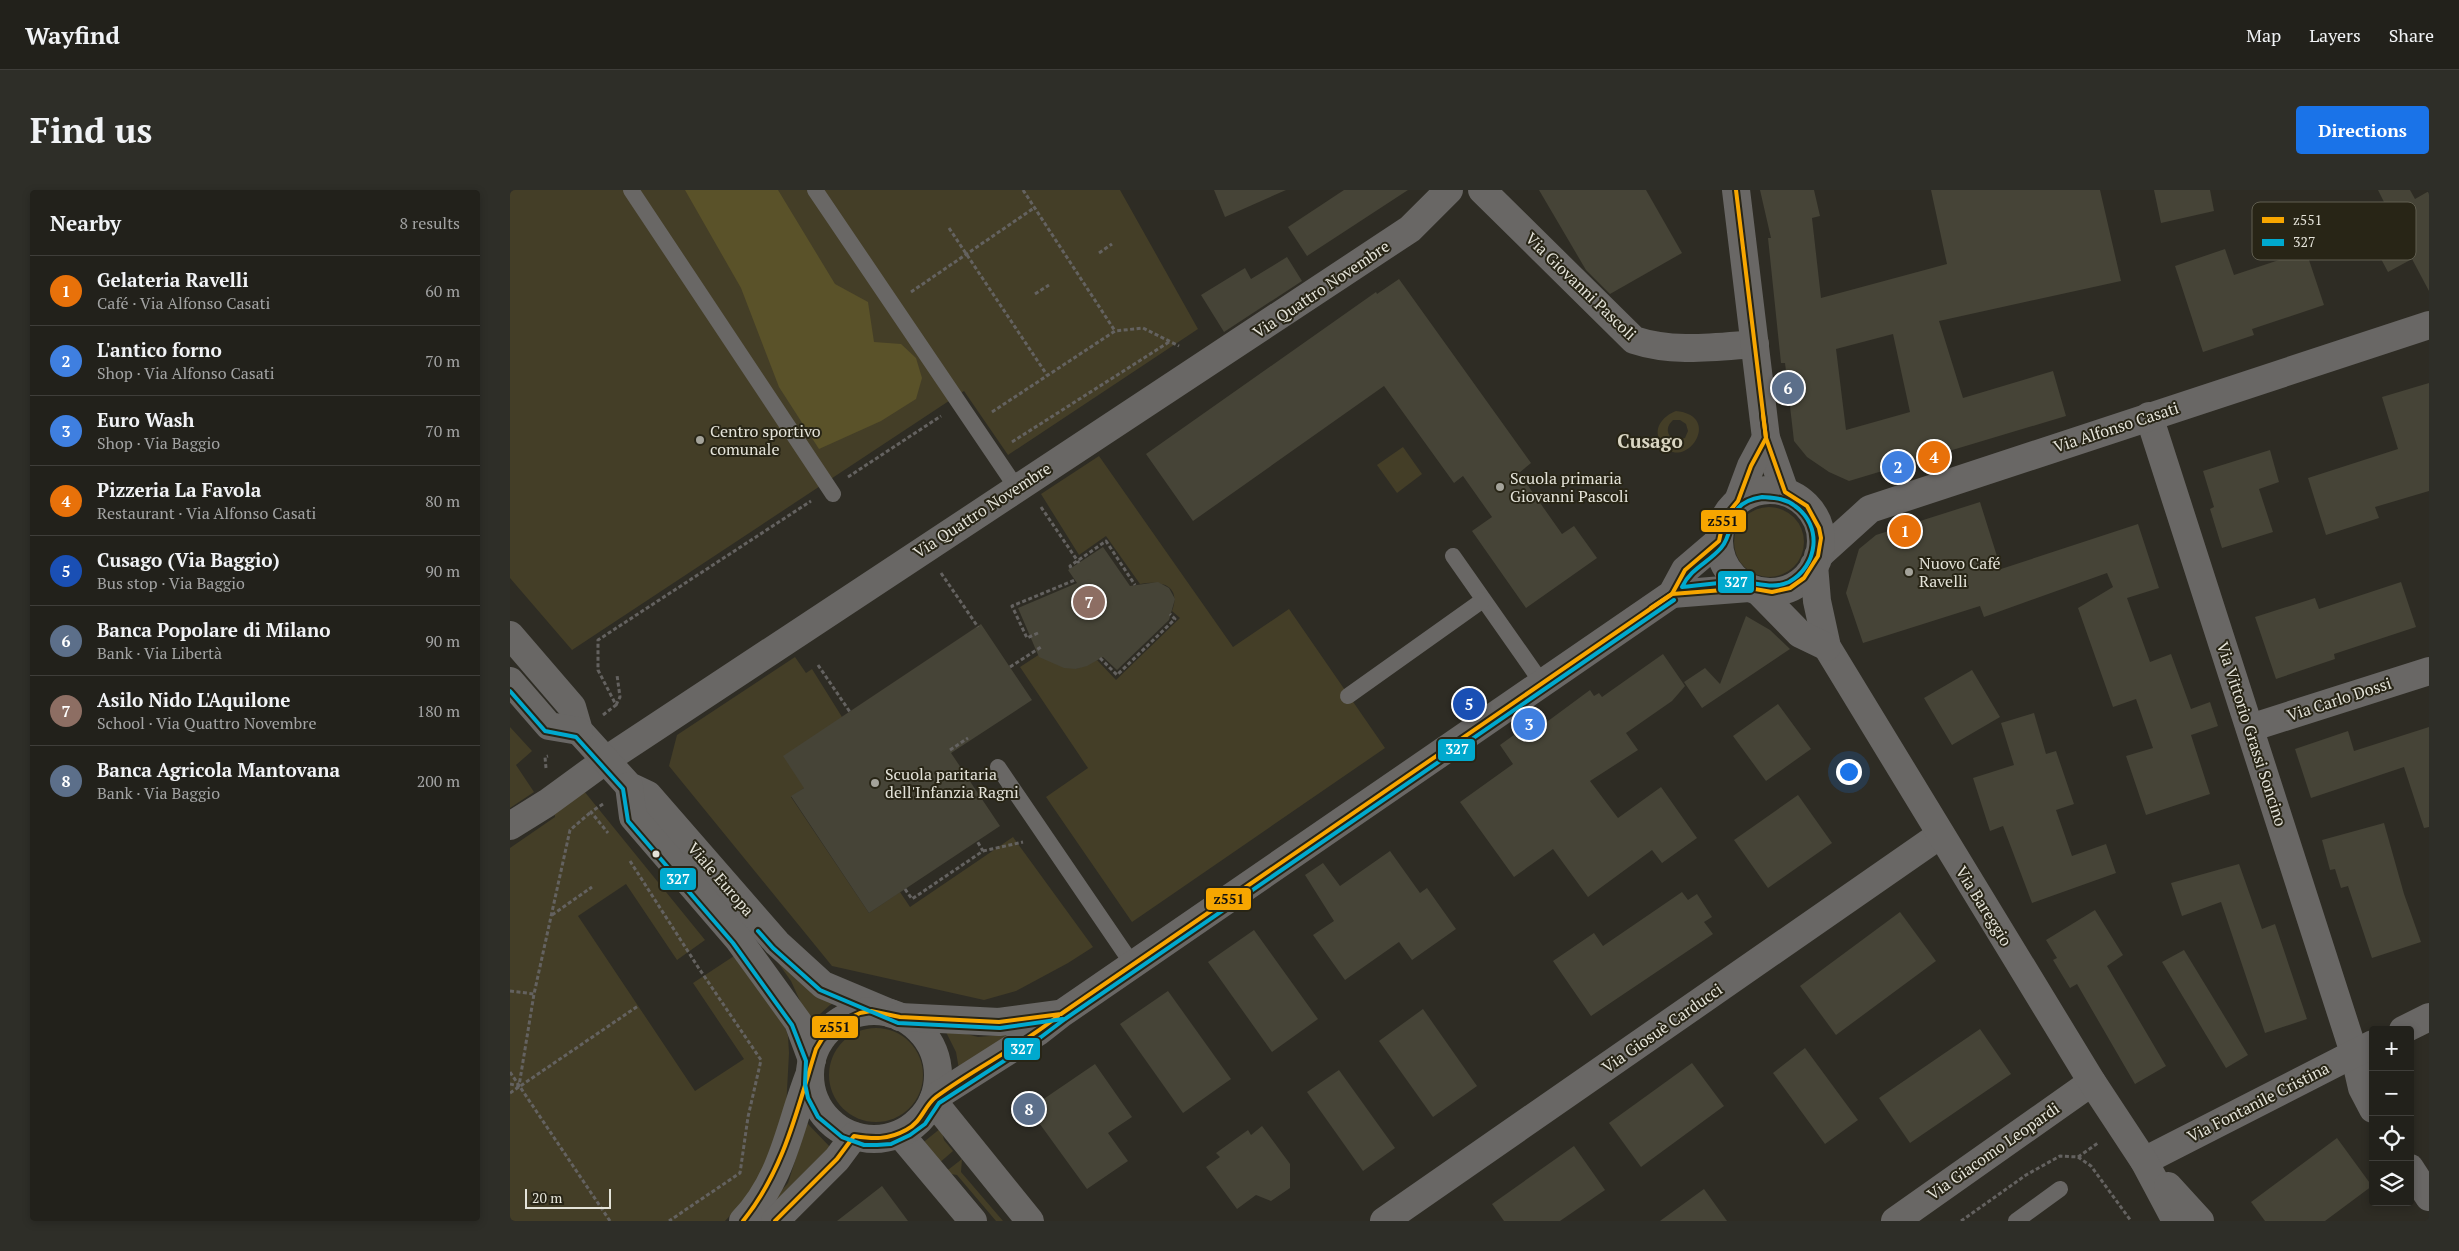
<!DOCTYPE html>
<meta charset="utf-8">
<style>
:root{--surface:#22211b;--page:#2e2e28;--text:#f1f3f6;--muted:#a2a3a3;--line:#3f3e3a;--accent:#1a73e8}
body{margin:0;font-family:"PT Serif",serif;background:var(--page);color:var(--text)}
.controls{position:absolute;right:15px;bottom:15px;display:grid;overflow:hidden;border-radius:5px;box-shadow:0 2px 8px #0003}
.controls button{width:45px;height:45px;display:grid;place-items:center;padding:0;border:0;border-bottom:1px solid var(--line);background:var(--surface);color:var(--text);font:25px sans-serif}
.scale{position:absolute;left:15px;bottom:12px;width:86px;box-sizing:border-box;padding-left:5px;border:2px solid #e4e3d9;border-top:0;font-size:14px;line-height:18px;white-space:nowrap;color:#e4e3d9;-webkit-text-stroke:4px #282516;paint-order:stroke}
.you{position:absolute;left:1338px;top:581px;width:18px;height:18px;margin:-12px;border:4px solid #fff;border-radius:50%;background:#1a73e8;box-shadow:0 0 0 8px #1a73e833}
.badge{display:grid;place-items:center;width:32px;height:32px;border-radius:50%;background:var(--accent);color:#fff;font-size:16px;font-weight:700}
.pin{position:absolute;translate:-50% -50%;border:2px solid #fff;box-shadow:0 1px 5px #0006}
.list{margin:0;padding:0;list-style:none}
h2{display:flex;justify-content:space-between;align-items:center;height:65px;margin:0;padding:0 20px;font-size:21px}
h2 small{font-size:16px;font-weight:400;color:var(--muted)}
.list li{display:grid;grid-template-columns:32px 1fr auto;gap:15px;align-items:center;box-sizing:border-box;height:70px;padding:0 20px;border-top:1px solid var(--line)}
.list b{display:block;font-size:19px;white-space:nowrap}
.list p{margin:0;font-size:16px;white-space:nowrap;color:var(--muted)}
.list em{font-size:16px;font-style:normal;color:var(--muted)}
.icon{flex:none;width:28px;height:28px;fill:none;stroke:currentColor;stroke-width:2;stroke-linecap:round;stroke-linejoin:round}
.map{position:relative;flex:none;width:1919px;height:1031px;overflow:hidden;border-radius:5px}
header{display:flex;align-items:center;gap:30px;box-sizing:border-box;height:70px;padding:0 25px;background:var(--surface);border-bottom:1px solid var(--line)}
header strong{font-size:24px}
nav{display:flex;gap:28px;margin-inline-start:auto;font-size:18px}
.intro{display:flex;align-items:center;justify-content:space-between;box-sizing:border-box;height:120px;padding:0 30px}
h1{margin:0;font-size:35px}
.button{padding:12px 22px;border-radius:5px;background:var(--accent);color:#fff;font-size:18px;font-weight:700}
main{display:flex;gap:30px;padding:0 30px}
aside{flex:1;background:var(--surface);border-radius:5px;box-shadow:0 2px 8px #0003}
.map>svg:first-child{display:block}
</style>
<header>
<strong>Wayfind</strong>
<nav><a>Map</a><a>Layers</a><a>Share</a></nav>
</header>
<div class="intro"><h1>Find us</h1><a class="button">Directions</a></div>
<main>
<aside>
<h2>Nearby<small>8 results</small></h2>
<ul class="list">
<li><span class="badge" style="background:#e8710a">1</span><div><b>Gelateria Ravelli</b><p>Café · Via Alfonso Casati</p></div><em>60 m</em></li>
<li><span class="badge" style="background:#3f7fe0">2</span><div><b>L'antico forno</b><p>Shop · Via Alfonso Casati</p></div><em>70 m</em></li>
<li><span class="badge" style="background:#3f7fe0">3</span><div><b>Euro Wash</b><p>Shop · Via Baggio</p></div><em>70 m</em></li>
<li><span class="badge" style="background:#e8710a">4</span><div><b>Pizzeria La Favola</b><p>Restaurant · Via Alfonso Casati</p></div><em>80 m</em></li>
<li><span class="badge" style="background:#1a4fb4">5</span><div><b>Cusago (Via Baggio)</b><p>Bus stop · Via Baggio</p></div><em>90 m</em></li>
<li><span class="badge" style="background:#5c6f8a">6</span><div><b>Banca Popolare di Milano</b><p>Bank · Via Libertà</p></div><em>90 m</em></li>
<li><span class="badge" style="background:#8d6e63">7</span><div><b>Asilo Nido L'Aquilone</b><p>School · Via Quattro Novembre</p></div><em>180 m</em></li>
<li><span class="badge" style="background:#5c6f8a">8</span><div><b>Banca Agricola Mantovana</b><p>Bank · Via Baggio</p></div><em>200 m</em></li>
</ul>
</aside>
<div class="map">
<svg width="1919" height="1031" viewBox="0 0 1919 1031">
<rect width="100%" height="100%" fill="#2e2c24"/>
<g fill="#443e27" fill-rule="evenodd">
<polygon points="0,0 610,0 688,139 498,265 454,201 62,460 0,388"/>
<path d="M1166 221C1215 226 1174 284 1152 254 1141 239 1153 226 1166 221ZM1163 230H1170L1176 234 1178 241 1175 248 1168 250 1161 248C1156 241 1157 236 1163 230Z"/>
<polygon points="893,257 912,284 887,303 867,275"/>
<path d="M589 266 723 457 779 419 875 558 622 732 536 607 578 578 510 477 533 462 566 479 587 470 606 490 670 428 662 421C672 395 650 390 630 394L596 346 569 365 531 304Z"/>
<circle cx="1259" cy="352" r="35"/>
<polygon points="285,467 296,483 302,479 332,527 294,598 281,607 359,723 390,702 400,717 503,647 583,757 558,773 506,801 474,810 322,776 159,576 167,545"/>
<polygon points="0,537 22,561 6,575 24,602 0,618"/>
<polygon points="74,601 195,750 167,770 116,694 68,726 185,901 234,869 183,793 224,766 273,830 278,846 279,863 276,919 259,975 241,1003 215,1031 0,1031 0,658 45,627 44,617"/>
<polygon points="264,767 326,812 320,815 300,833 281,791"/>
<polygon points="434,838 468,847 503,844 449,879 446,862"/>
<circle cx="366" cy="885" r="47"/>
<polygon points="297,933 322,959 245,1031 278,993"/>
<polygon points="431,938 434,950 443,961 428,974 410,955"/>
<polygon points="452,969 451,982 493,1031 486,1031 447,985 434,983"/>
</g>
<polygon fill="#5a5229" points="175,0 268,0 325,94 358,112 364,152 391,154 406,168 412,188 406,209 371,231 309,259 269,197 231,98"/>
<g fill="#464437" fill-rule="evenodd">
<polygon points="704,0 776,0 715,27"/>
<polygon points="834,0 898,0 797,66 778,37"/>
<polygon points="1029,0 1136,0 1172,63 1100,104 1076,80"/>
<path d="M1250 0H1304L1310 26 1302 28 1311 108 1437 74 1421 0H1590L1611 91 1429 131 1453 208 1543 181 1556 226 1339 291 1319 282 1297 267 1284 251 1275 173H1271L1258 48H1261ZM1383 144 1400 222 1336 240 1326 159Z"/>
<polygon points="1644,0 1700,0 1704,21 1651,33"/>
<polygon points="1868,0 1900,0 1905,9 1919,1 1919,101 1902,69 1878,82 1853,35 1879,22"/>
<polygon points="1715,59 1724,85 1796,61 1814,115 1742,139 1744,145 1693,162 1665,76"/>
<polygon points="777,67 792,91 714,142 691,105 735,78 741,89"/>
<polygon points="889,89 1021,273 1009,283 1052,344 1064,336 1087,368 1016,418 962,341 982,327 953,286 944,293 874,196 683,331 636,264 866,102 867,104"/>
<polygon points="1919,193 1919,301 1865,317 1869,328 1816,345 1798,288 1888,259 1872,207"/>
<polygon points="1760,260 1769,292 1749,299 1763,342 1712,358 1700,319 1704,317 1693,281"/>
<polygon points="1470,312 1491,379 1628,334 1649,398 1617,408 1640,472 1661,464 1681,519 1700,512 1708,536 1681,545 1700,604 1636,625 1616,566 1643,558 1626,509 1603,517 1568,418 1603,397 1597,383 1474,427 1470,416 1353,453 1336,403 1349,359 1366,345"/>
<polygon points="593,357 620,396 648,392 659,398 665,409 659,430 607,480 593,467 577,476 566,479 554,478 529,467 508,418 567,393 558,380"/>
<polygon points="1891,392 1906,437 1824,464 1825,469 1766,489 1745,427 1805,408 1809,419"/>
<polygon points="1236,426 1260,440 1280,459 1192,518 1174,492 1195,478 1210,494"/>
<polygon points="471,434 522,510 441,563 490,636 359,723 281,606 294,598 273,566"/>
<polygon points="1153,464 1175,496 1162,511 1116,543 1128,560 1080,591 1108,628 1151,597 1187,648 1152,673 1142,660 1078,707 1043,659 1004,687 950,612 1003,574 990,555 1029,527 1034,534 1080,500 1084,506 1089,503 1092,507"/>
<polygon points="1462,480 1490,527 1442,555 1414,508"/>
<polygon points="1268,514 1301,559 1256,591 1223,546"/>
<polygon points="1524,523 1536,564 1546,561 1564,614 1546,620 1562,666 1596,654 1606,683 1522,713 1493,636 1480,641 1463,588 1504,575 1491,533"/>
<polygon points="1919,537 1919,637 1914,638 1894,577 1801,608 1785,559 1838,541 1844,561"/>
<polygon points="1288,605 1322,653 1258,698 1224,650"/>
<polygon points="1874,633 1894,704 1911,752 1862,768 1838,696 1831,698 1825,679 1820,680 1812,650"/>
<polygon points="880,661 910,703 917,698 946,739 902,770 889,752 835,790 803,745 824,731 795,685 813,673 830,696"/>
<polygon points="1729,674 1752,739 1765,734 1797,829 1755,843 1711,712 1672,726 1661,693"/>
<polygon points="1172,702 1178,710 1187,704 1202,727 1194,732 1203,744 1081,826 1043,771 1084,743 1093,756"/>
<polygon points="1585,720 1613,765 1597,776 1656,876 1625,894 1567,794 1560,798 1543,770 1547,768 1536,750"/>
<polygon points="1390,722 1426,771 1326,845 1290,796"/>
<polygon points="744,740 808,829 762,862 698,772"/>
<polygon points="1674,760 1738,865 1716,878 1652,772"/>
<polygon points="658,801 721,889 673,923 610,834"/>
<polygon points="913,819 967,896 923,927 869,851"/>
<polygon points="1470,839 1501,884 1400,953 1369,908"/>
<polygon points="1295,858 1348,930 1315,954 1263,883"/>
<polygon points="1182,873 1214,916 1131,977 1099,933"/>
<polygon points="585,874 622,927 598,943 618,971 577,999 519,919"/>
<polygon points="829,880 885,958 853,981 797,902"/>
<polygon points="752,936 780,974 780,998 761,1011 746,1005 727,1019 696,977 710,967 706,963 738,940 741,945"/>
<polygon points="1827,948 1862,996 1815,1031 1755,1031 1741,1012"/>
<polygon points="1064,956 1095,1000 1050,1031 994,1031 982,1014"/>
<polygon points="372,996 398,1031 327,1031"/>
<polygon points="1194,999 1217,1031 1150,1031"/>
</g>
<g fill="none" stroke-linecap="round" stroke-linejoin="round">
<g stroke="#646260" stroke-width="3" stroke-dasharray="4 2.5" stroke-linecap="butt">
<polyline points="513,0 605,141"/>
<polyline points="439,38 537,185"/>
<polyline points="589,63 602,54"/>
<polyline points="401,102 524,18"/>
<polyline points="525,104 539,95"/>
<polyline points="482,222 605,141 633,138 669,156"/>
<polyline points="502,252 659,152"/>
<polyline points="338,287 431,226"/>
<polyline points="531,317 569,373"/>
<polyline points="561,378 560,376 596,351 625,395"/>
<polyline points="431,383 468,437"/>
<polyline points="528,443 517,448 502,416 565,390"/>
<polyline points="590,468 607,485 665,429 660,424"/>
<polyline points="308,475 340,522"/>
<polyline points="500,477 531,457"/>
<polyline points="106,515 110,507 107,485"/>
<polyline points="93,525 106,515 88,480 88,450 301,311"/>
<polyline points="440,560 458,548"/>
<polyline points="36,578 35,567 38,566"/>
<polyline points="93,614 81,622 98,643"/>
<polyline points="473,661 513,652"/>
<polyline points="120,671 188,777 251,870 238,927 230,983 159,1031"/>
<polyline points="395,699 402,709 473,661 467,651"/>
<polyline points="42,725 82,697"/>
<polyline points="0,801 24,804"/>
<polyline points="0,882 100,1031"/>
<polyline points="0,894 9,896 24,804 60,640 81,622"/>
<polyline points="0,903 128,816"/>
<polyline points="1568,967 1588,953"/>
<polyline points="1451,1031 1516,985 1550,966 1568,967 1581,976 1621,1031"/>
</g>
<g stroke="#696765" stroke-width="16">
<polyline points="121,0 323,304"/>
<polyline points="305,0 506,297"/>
<polyline points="943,366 1032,493"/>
<polyline points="838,506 973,410"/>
<polyline points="488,577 623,775"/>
<polyline points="1506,1031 1550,999"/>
</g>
<g stroke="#696765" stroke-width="28">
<path d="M972 0 1124 150C1163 163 1204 157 1245 154"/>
<polyline points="1226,0 1256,248 1275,302"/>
<polyline points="1639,226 1844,863 1852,898 1863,919"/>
<polyline points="1228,311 1241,276 1256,248"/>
<polyline points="1308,366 1360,319 1919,135"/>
<polyline points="1740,538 1919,481"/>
<polyline points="0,636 37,613 96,570 900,39 939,0"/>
<polyline points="1893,840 1919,827"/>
<polyline points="423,911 520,1031"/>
<polyline points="390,944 463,1031"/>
<polyline points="1634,971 1863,854"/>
<polyline points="1900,978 1919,1007"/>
<polyline points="874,1031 1430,645"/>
<polyline points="1385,1031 1582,892"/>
</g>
<g stroke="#696765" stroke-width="28">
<circle cx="1260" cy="351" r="51"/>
<polyline points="1304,375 1307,411 1317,457 1582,892 1634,971 1666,1031"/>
<polyline points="1248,401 1290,444 1317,457"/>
<polyline points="1162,404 1239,398"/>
<polyline points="0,445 62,517 69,541 119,596 138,605 267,753 313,795 382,824"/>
<polyline points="0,491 39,536 69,541"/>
<polyline points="119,596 123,627 228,749 288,832 302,870"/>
<circle cx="364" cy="885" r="64"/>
<polyline points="390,827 489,832 549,824"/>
<polyline points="424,908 528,842 551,824 1162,404 1175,380 1209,351"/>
<polyline points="1658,996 1690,1031"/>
<path d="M233 1031C274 988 279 936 300 883"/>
<polyline points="265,1031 327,969 344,946"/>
</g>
<defs>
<g id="bus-1">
<polyline points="1141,418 1162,404 1175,380 1209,351 1214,328 1228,311 1241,276 1256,248 1253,225"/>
<path d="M233 1031C274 980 287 920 306 859L312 849 329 833 350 823 361 821 390 827 489 832 551 824 1162 404 1239 398 1262 402 1280 398 1294 388 1308 366 1311 348 1309 338 1297 316 1275 302 1256 248 1226 0"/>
<path d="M265 1031 327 969 344 946C363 949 378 950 396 940 412 932 414 916 426 907 465 878 510 857 548 826"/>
</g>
<g id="bus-2">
<path d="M1252 307C1264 308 1275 308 1285 316 1313 336 1308 376 1279 392 1262 400 1246 392 1230 392 1210 392 1191 395 1172 397 1181 378 1198 373 1211 358 1227 340 1213 313 1252 307Z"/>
<polyline points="0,501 35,541 66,547 113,599 118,631 223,753 282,835 296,871 295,894 298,908 308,927 332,947 354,955 367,955 381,954 400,945 415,934 429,913 531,847 555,829 1164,410"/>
<polyline points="248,741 263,758 310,800 388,833 490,838 553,829"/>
</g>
</defs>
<use href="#bus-1" stroke="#282516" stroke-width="8"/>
<use href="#bus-2" stroke="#282516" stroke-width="8"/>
<use href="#bus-1" stroke="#f7a600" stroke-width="4"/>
<use href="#bus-2" stroke="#00a9ce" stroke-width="4"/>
</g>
<g fill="#a4a39a" stroke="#282516" stroke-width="2">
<circle cx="190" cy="250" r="5"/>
<circle cx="990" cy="297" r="5"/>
<circle cx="1399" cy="382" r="5"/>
<circle cx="365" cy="593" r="5"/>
</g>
<circle fill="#e4e3d9" stroke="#282516" stroke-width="2" cx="146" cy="664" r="4.5"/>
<g text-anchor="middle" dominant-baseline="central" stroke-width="4" stroke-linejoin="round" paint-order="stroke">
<g font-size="16" fill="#e4e3d9" stroke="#282516">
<text transform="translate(1071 96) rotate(44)">Via Giovanni Pascoli</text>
<text transform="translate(811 99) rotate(-34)">Via Quattro Novembre</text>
<text transform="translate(1606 237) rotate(-18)">Via Alfonso Casati</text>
<text transform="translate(472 320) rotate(-33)">Via Quattro Novembre</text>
<text transform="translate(1829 509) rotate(-18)">Via Carlo Dossi</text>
<text transform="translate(1742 544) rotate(72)">Via Vittorio Grassi Soncino</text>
<text transform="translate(211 689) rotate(49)">Viale Europa</text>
<text transform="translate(1474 716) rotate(58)">Via Bareggio</text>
<text transform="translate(1152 838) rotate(-35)">Via Giosuè Carducci</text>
<text transform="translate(1748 912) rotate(-27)">Via Fontanile Cristina</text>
<text transform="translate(1483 961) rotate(-35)">Via Giacomo Leopardi</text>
</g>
<g font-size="16" fill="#e4e3d9" stroke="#282516" text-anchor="start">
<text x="200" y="241">Centro sportivo<tspan x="200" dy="18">comunale</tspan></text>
<text x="1000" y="288">Scuola primaria<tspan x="1000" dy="18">Giovanni Pascoli</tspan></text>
<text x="1409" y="373">Nuovo Café<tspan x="1409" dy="18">Ravelli</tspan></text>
<text x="375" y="584">Scuola paritaria<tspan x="375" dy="18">dell'Infanzia Ragni</tspan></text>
</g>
<g font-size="19" font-weight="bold" fill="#dad6c3" stroke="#282516">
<text x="1140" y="250">Cusago</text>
</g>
</g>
<rect x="1742" y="12" width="164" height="58" rx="8" fill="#282516" stroke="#605e50" stroke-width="1"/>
<rect x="1752" y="27" width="22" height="6" fill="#f7a600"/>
<rect x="1752" y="49" width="22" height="7" fill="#00a9ce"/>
<g font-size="14" fill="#e4e3d9">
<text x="1783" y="35">z551</text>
<text x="1783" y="57">327</text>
</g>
<g stroke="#282516" stroke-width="2">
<rect x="1190" y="319" width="47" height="24" rx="5" fill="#f7a600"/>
<rect x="1207" y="380" width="38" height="24" rx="5" fill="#00a9ce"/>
<rect x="927" y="548" width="39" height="24" rx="5" fill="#00a9ce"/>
<rect x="149" y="677" width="38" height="24" rx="5" fill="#00a9ce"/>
<rect x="695" y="697" width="47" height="24" rx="5" fill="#f7a600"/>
<rect x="301" y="825" width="48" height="24" rx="5" fill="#f7a600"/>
<rect x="493" y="847" width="38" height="24" rx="5" fill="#00a9ce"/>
</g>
<g font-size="14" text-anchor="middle" font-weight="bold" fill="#fff">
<text x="1226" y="397">327</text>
<text x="947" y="564">327</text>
<text x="168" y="694">327</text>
<text x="512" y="864">327</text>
</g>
<g font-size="14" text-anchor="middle" font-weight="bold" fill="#111">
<text x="1213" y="336">z551</text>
<text x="719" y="714">z551</text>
<text x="325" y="842">z551</text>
</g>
</svg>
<div class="controls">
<button>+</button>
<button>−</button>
<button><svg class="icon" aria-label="locate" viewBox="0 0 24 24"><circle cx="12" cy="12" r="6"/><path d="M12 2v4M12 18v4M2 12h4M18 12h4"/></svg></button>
<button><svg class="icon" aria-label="layers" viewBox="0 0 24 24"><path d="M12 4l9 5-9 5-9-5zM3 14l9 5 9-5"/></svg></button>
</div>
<div class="scale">20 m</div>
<div class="you"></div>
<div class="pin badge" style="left:1395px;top:341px;background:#e8710a">1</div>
<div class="pin badge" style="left:1388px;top:277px;background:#3f7fe0">2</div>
<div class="pin badge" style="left:1019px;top:534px;background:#3f7fe0">3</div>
<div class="pin badge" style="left:1424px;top:267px;background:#e8710a">4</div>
<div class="pin badge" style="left:959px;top:514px;background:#1a4fb4">5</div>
<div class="pin badge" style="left:1278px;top:198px;background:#5c6f8a">6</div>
<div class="pin badge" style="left:579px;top:412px;background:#8d6e63">7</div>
<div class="pin badge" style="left:519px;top:919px;background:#5c6f8a">8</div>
</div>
</main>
